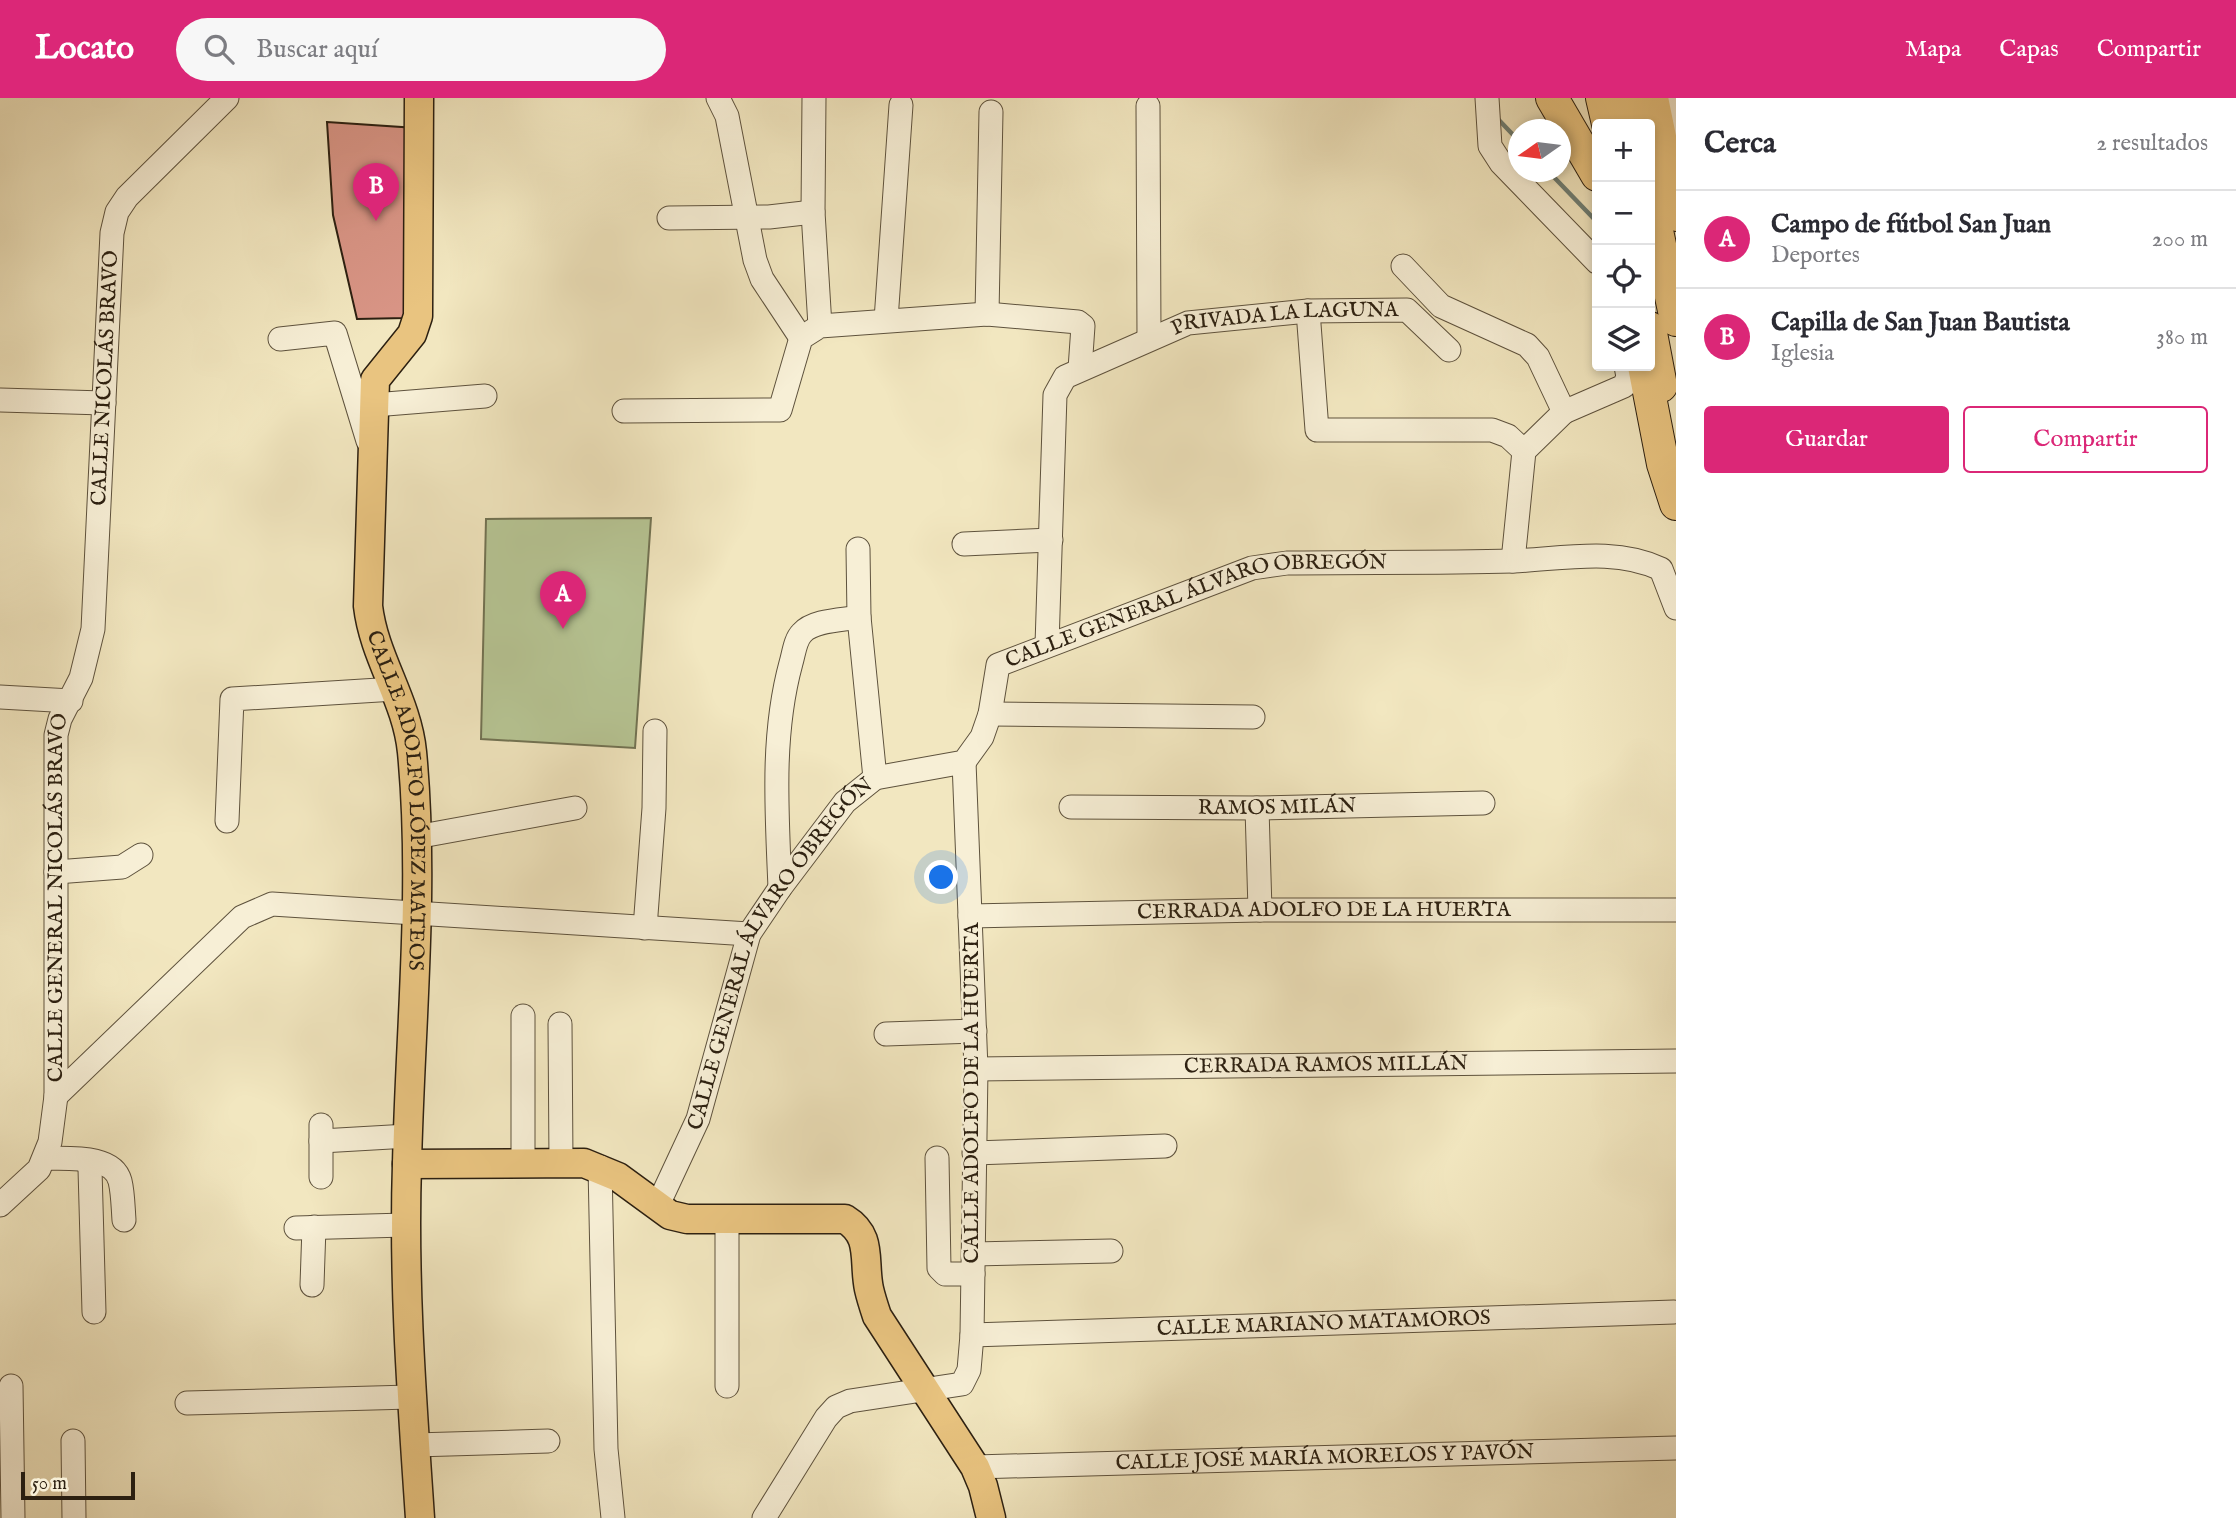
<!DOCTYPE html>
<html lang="es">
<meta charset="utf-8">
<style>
:root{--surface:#fff;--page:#f7f7f7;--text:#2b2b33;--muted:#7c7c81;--line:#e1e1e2;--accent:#db2777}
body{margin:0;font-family:"IM FELL English",serif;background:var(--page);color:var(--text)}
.controls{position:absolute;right:21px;top:21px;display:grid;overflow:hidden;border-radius:7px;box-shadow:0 4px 10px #0003}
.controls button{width:63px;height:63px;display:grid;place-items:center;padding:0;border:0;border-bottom:2px solid var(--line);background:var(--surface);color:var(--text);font:35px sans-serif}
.compass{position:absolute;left:1508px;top:21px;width:63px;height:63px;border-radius:50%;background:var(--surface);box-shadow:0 4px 10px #0003;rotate:256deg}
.scale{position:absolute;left:21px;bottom:18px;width:114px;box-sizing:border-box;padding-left:7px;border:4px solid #2c2011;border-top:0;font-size:19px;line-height:24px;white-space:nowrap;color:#2c2011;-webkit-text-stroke:5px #f7efd6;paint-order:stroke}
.you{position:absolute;left:942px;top:780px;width:24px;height:24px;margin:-18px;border:5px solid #fff;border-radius:50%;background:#1a73e8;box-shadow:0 0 0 10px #1a73e833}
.badge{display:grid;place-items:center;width:46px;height:46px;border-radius:50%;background:var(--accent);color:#fff;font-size:23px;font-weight:700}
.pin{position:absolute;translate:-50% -58px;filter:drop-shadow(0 2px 4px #0008)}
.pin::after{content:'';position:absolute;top:37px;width:24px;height:21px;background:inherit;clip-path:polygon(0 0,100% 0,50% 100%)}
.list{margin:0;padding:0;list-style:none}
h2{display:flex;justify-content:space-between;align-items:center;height:91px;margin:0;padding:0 28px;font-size:30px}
h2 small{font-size:23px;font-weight:400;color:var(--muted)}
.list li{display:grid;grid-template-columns:46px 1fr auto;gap:21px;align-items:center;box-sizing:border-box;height:98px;padding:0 28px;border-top:2px solid var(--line)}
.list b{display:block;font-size:26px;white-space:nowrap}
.list p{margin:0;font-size:23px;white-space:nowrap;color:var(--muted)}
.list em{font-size:23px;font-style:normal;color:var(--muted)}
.actions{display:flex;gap:14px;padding:21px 28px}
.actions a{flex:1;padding:16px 0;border:2px solid var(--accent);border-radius:7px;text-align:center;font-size:24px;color:var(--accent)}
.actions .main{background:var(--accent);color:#fff}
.icon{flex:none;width:38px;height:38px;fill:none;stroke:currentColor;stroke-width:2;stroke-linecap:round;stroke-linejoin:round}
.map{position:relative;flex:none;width:1676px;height:1420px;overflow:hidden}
header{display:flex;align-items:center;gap:42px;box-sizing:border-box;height:98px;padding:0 35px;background:var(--accent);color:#fff}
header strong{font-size:33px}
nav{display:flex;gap:38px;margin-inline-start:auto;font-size:24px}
.search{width:490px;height:63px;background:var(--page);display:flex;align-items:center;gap:18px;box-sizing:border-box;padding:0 24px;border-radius:38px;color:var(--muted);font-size:26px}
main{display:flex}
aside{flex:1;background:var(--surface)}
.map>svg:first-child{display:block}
</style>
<header>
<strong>Locato</strong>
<div class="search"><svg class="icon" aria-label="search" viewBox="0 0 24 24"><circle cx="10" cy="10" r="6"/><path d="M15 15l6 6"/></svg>Buscar aquí</div>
<nav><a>Mapa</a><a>Capas</a><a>Compartir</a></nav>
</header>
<main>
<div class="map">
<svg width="1676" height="1420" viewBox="0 0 1676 1420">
<rect width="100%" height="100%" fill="#f2e7c0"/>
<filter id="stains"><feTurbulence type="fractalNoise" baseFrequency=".00286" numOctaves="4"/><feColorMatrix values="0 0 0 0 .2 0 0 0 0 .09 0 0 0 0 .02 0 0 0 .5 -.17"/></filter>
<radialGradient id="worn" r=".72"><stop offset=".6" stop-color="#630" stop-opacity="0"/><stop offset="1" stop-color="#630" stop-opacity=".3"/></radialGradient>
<polygon fill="#b7c695" stroke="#727353" stroke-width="2" points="651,420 635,650 481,641 486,421"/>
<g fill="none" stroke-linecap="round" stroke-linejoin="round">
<g stroke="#6f7f75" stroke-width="4.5">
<polyline points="1497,20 1518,42"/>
<polyline points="1549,74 1597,124"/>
</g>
</g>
<polygon fill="#d99586" stroke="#2c2011" stroke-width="2" points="327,24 416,30 406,220 357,221 333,117"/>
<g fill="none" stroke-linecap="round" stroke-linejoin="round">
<defs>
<g id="minor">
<polyline points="718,0 727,18 755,162 762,181 801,240"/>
<polyline points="814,0 813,114 820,228"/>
<polyline points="1487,0 1490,48 1501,65 1597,164"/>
<polyline points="1671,0 1676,33"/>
<polyline points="1148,8 1149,240"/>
<polyline points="669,120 769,119 813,114"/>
<polyline points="1403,168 1441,208 1527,247 1538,259 1564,314 1524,353 1513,463"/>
<polyline points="1308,213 1317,332 1492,332 1508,338 1524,353"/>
<polyline points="987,216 991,14"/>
<polyline points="886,222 901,7"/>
<polyline points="280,241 335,235 368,343"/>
<polyline points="0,302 104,305"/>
<polyline points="374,307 485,298"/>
<polyline points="624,313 780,312 801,240 820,228 987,216 1078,224 1083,228 1080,271"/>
<polyline points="1564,314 1624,288 1628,279 1626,268"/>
<polyline points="964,446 1051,442"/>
<polyline points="858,451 859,519 875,680"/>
<path id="s1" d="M1047 547 1055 297 1065 279 1188 225 1308 213 1407 212 1449 252"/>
<polyline points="0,599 71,603"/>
<polyline points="990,616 1253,619"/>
<path id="s2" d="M1071 709 1257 710 1483 705"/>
<polyline points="1257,710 1260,812"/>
<polyline points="227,723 232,601 395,591"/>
<polyline points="416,739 575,710"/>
<polyline points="56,774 122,769 141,757"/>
<path d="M780 790C777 715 771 638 791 565 794 555 795 542 802 535 813 522 843 522 859 519"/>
<path id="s3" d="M970 818 1260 812H1676"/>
<polyline points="645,830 654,710 655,633"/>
<polyline points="523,918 523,1064"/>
<polyline points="560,926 561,1064"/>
<polyline points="886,936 975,933"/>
<path id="s4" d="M976 971 1676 963"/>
<polyline points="56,998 242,819 272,806 749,836"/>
<polyline points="321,1027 321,1079"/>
<polyline points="321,1043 408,1038"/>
<polyline points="974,1055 1165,1048"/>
<path d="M46 1060C68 1061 113 1056 120 1083 123 1095 123 1109 124 1122"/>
<polyline points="937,1060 939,1170 945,1176 973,1176"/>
<polyline points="87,1063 90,1071 94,1214"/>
<polyline points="600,1069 606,1351 613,1420"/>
<path id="s5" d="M0 1107 39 1071 50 1044 56 998V637L60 621 81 580 93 531 112 135 117 114 127 99 227 0"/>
<path id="s6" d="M657 1109 698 1021 749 836 780 790 845 704 875 680 964 664 982 639 990 616 998 567 1252 470 1287 465C1362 464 1437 465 1513 463 1562 461 1615 449 1661 471L1676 510"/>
<polyline points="727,1122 727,1288"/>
<polyline points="296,1130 405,1127"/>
<polyline points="974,1156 1111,1153"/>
<polyline points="312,1187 314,1129"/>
<path id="s7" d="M972 1237 1674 1214"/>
<polyline points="11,1288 13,1420"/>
<polyline points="187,1305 410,1299"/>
<polyline points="73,1343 74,1420"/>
<polyline points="415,1347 548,1343"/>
<path id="s8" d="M975 1369 1676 1350"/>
<polyline points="764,1420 826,1320 836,1309 850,1303 962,1286 969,1272 972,1237 976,971 964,664"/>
</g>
<g id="major">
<path id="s9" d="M419 0 418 218 412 236 375 282 368 508C374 560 407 602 412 654 425 790 410 930 407 1066 403 1184 412 1302 420 1420"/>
<path d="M407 1066 584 1065 618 1079 670 1117 687 1121H845C873 1138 863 1163 869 1191 871 1200 874 1209 877 1218L975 1369 983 1388 991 1420"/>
</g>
<g id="highway">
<polyline points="1552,0 1597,77"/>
<polyline points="1602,0 1608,26"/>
<polyline points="1628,0 1634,26"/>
<polyline points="1652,0 1676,117"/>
<polyline points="1650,100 1676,222"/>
<polyline points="1650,230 1661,288"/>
<polyline points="1644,268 1663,366 1676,406"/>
</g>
</defs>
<use href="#minor" stroke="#5e523d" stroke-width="25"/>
<use href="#major" stroke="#2c2011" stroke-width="31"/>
<use href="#highway" stroke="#2c2011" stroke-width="34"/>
<use href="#minor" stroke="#f7efd6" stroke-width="23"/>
<use href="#major" stroke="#e9c480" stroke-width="28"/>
<use href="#highway" stroke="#e9c480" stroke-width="32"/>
</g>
<g text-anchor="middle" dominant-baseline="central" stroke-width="5" stroke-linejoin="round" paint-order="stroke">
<g font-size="21" fill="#2c2011" stroke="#f7efd6">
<text stroke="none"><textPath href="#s1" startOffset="502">PRIVADA LA LAGUNA</textPath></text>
<text stroke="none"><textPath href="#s5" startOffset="854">CALLE NICOLÁS BRAVO</textPath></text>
<text stroke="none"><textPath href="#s6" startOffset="894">CALLE GENERAL ÁLVARO OBREGÓN</textPath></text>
<text stroke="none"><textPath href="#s9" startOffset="721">CALLE ADOLFO LÓPEZ MATEOS</textPath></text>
<text stroke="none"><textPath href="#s2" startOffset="206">RAMOS MILÁN</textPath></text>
<text stroke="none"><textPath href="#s5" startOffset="327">CALLE GENERAL NICOLÁS BRAVO</textPath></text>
<text stroke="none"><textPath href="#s3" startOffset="354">CERRADA ADOLFO DE LA HUERTA</textPath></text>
<text stroke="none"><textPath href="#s6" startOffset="285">CALLE GENERAL ÁLVARO OBREGÓN</textPath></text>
<text stroke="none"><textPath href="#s4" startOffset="350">CERRADA RAMOS MILLÁN</textPath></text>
<text transform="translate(972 995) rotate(-90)">CALLE ADOLFO DE LA HUERTA</text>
<text stroke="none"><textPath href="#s7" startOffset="352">CALLE MARIANO MATAMOROS</textPath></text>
<text stroke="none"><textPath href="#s8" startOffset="350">CALLE JOSÉ MARÍA MORELOS Y PAVÓN</textPath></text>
</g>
</g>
<rect width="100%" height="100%" filter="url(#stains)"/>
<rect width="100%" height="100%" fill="url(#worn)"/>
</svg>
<div class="controls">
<button>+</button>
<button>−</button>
<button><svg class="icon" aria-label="locate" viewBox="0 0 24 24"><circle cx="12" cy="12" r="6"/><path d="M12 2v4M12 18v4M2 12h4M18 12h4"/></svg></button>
<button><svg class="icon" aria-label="layers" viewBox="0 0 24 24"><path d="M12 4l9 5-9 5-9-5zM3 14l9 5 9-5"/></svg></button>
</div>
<svg class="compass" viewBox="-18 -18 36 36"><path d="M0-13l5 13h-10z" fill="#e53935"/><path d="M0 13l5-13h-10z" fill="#7c7c81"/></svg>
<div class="scale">50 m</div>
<div class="you"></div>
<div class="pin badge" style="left:563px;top:531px">A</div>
<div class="pin badge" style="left:376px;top:123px">B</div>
</div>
<aside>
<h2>Cerca<small>2 resultados</small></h2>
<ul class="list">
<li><span class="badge">A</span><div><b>Campo de fútbol San Juan</b><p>Deportes</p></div><em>200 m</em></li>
<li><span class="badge">B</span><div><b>Capilla de San Juan Bautista</b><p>Iglesia</p></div><em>380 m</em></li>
</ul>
<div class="actions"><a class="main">Guardar</a><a>Compartir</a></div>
</aside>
</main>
